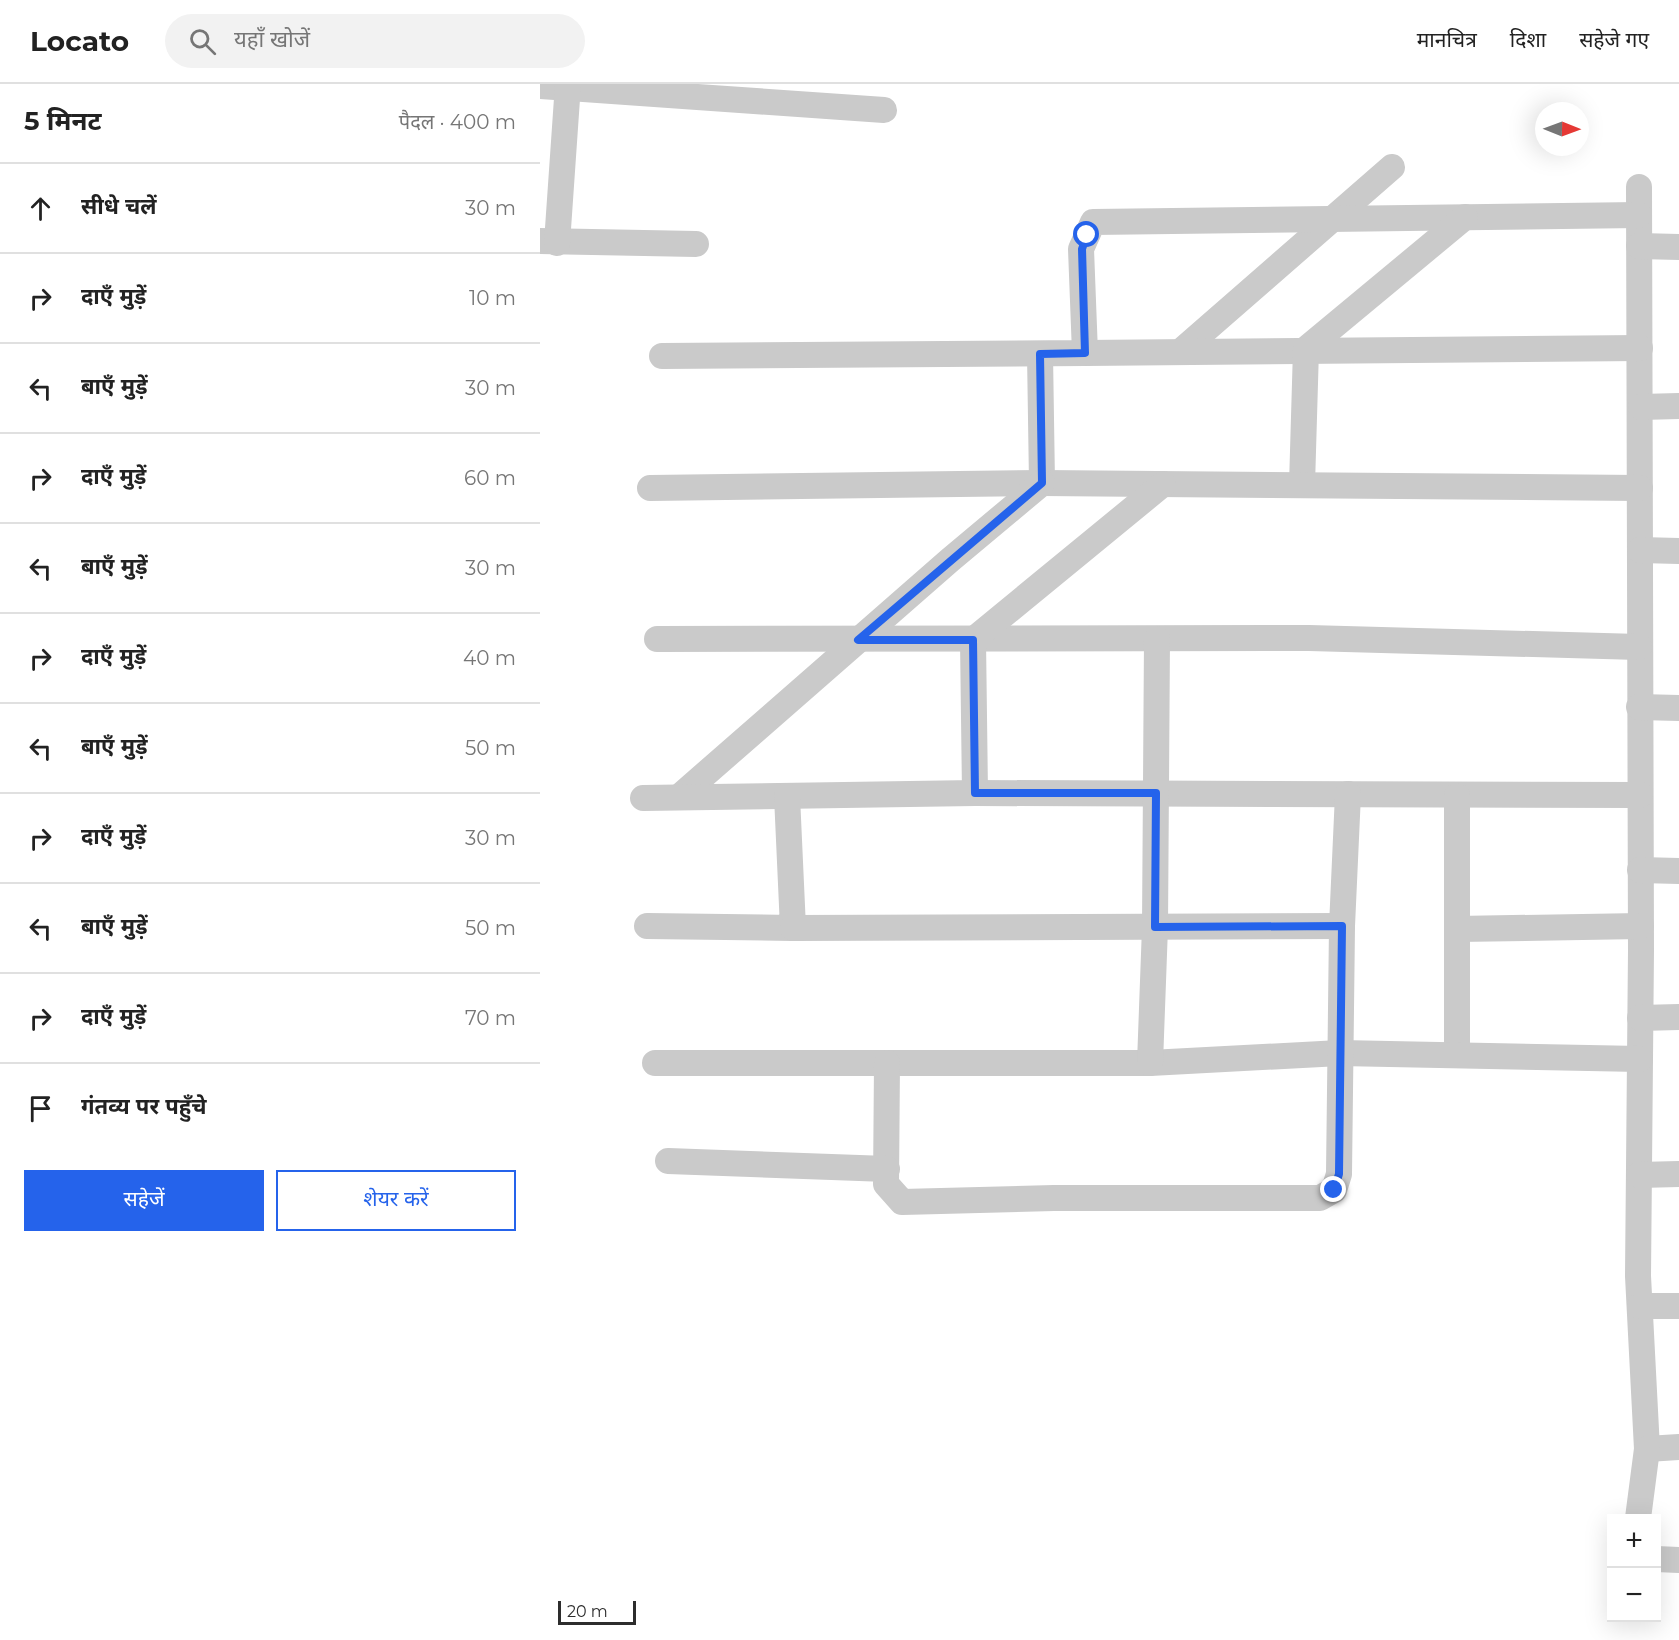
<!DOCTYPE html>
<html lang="hi">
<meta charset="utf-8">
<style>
:root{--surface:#fff;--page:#f2f2f2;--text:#222;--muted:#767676;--line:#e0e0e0;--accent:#2563eb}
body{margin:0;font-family:Montserrat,"Noto Sans Devanagari",sans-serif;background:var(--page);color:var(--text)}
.controls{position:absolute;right:18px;bottom:18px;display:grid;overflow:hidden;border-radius:0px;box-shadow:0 6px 24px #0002}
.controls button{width:54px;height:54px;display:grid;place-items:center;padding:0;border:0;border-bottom:2px solid var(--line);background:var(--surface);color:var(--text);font:30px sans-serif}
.compass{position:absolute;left:995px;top:18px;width:54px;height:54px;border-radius:50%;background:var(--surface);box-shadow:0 6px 24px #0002;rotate:91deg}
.scale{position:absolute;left:18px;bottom:15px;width:78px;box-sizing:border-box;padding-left:6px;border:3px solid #2d2d2d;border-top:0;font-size:16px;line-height:21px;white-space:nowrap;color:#2d2d2d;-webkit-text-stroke:4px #fff;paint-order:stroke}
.stop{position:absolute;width:18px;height:18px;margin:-14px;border:4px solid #2563eb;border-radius:50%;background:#fff}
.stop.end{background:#2563eb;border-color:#fff;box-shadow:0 2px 6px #0008}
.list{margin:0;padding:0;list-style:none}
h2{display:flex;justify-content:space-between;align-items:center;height:78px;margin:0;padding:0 24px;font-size:26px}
h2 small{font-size:20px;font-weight:400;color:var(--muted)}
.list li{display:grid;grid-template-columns:39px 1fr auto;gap:18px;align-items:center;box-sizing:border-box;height:90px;padding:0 24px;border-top:2px solid var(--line)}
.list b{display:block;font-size:22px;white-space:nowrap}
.list em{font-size:20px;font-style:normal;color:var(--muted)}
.actions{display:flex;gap:12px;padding:18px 24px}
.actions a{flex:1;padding:14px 0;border:2px solid var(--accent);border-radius:0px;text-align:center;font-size:21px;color:var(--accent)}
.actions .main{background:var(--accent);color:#fff}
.icon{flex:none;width:33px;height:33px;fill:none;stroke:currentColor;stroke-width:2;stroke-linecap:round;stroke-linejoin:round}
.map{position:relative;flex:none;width:1139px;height:1556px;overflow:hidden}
header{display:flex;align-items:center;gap:36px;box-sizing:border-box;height:84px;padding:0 30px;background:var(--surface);border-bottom:2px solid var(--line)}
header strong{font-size:28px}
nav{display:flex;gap:33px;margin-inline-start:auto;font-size:21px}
.search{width:420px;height:54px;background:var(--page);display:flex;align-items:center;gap:15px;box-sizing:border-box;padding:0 21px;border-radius:33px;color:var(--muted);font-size:22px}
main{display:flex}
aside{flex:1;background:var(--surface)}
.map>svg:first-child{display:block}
</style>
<header>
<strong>Locato</strong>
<div class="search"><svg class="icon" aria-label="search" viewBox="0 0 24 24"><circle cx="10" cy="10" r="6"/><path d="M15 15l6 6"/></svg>यहाँ खोजें</div>
<nav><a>मानचित्र</a><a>दिशा</a><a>सहेजे गए</a></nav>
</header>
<main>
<aside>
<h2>5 मिनट<small>पैदल · 400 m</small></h2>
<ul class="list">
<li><svg class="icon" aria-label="ahead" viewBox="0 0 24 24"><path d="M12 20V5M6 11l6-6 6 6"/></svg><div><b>सीधे चलें</b></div><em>30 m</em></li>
<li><svg class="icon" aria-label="right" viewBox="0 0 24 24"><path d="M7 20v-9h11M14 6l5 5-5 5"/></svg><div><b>दाएँ मुड़ें</b></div><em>10 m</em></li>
<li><svg class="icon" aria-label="left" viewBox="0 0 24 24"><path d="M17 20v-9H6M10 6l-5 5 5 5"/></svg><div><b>बाएँ मुड़ें</b></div><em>30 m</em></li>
<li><svg class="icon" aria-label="right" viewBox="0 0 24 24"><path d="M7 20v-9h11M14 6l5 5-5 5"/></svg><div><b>दाएँ मुड़ें</b></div><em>60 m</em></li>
<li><svg class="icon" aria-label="left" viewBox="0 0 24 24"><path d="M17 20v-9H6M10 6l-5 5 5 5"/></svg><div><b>बाएँ मुड़ें</b></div><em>30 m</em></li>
<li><svg class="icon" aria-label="right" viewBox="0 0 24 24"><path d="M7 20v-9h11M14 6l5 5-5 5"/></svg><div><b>दाएँ मुड़ें</b></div><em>40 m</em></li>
<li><svg class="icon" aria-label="left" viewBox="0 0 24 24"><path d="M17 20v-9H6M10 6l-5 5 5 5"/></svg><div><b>बाएँ मुड़ें</b></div><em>50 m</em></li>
<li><svg class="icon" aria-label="right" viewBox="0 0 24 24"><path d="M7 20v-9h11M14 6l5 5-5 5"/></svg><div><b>दाएँ मुड़ें</b></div><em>30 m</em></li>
<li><svg class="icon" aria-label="left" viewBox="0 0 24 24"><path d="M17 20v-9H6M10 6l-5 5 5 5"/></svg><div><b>बाएँ मुड़ें</b></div><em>50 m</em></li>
<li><svg class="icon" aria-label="right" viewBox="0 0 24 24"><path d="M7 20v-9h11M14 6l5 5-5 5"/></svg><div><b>दाएँ मुड़ें</b></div><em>70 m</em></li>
<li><svg class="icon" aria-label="arrive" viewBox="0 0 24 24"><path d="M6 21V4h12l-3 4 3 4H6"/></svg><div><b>गंतव्य पर पहुँचे</b></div></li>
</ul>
<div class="actions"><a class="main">सहेजें</a><a>शेयर करें</a></div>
</aside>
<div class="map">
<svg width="1139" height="1556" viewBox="0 0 1139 1556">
<rect width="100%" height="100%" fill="#fff"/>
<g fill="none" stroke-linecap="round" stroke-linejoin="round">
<g stroke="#cacaca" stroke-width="26">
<polyline points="0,2 344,26"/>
<polyline points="1099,103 1101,866 1098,1192 1107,1365 1139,1363"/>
<polyline points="0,157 156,160"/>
<polyline points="17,159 28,0"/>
<polyline points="1099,162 1139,163"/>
<polyline points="640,268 852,83"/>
<polyline points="545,269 1100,264"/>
<polyline points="500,270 502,399"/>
<polyline points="122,272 545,269 541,165 553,138 1099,131"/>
<polyline points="1101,323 1139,322"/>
<polyline points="762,401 766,265 925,133"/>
<polyline points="110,404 502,399 1100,404"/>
<polyline points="1100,466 1139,467"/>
<polyline points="117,555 769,554 1099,563"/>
<polyline points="1099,623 1139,624"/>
<polyline points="435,709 1100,711"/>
<polyline points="139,713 410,476 502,399"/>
<polyline points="103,714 435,709 433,556 623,400"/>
<polyline points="1100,786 1139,787"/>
<polyline points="107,842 253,844 247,712"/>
<polyline points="253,844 802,842"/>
<polyline points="917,845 1101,842"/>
<polyline points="1100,934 1139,933"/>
<polyline points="917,971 917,712"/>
<polyline points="115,979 610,979 800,969 1100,975"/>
<polyline points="347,979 346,1100 362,1118 514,1114 780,1114 794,1106 799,1090 802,842 808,710"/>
<polyline points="610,979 615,843 617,555"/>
<polyline points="128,1077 347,1085"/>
<polyline points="1099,1091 1139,1090"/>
<polyline points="1100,1222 1139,1222"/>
<polyline points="1098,1434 1107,1365"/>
<polyline points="1116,1475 1139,1476"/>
</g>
</g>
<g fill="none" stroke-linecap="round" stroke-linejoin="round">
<polyline stroke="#2563eb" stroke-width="8" points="547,151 542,165 545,269 500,270 502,399 318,556 433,556 435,709 616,709 615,843 802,842 799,1090 794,1106"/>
</g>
</svg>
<div class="controls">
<button>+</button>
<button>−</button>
</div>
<svg class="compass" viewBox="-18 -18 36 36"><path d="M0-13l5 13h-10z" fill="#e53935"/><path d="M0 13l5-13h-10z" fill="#767676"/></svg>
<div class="scale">20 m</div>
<div class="stop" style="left:547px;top:151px"></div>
<div class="stop end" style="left:794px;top:1106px"></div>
</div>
</main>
